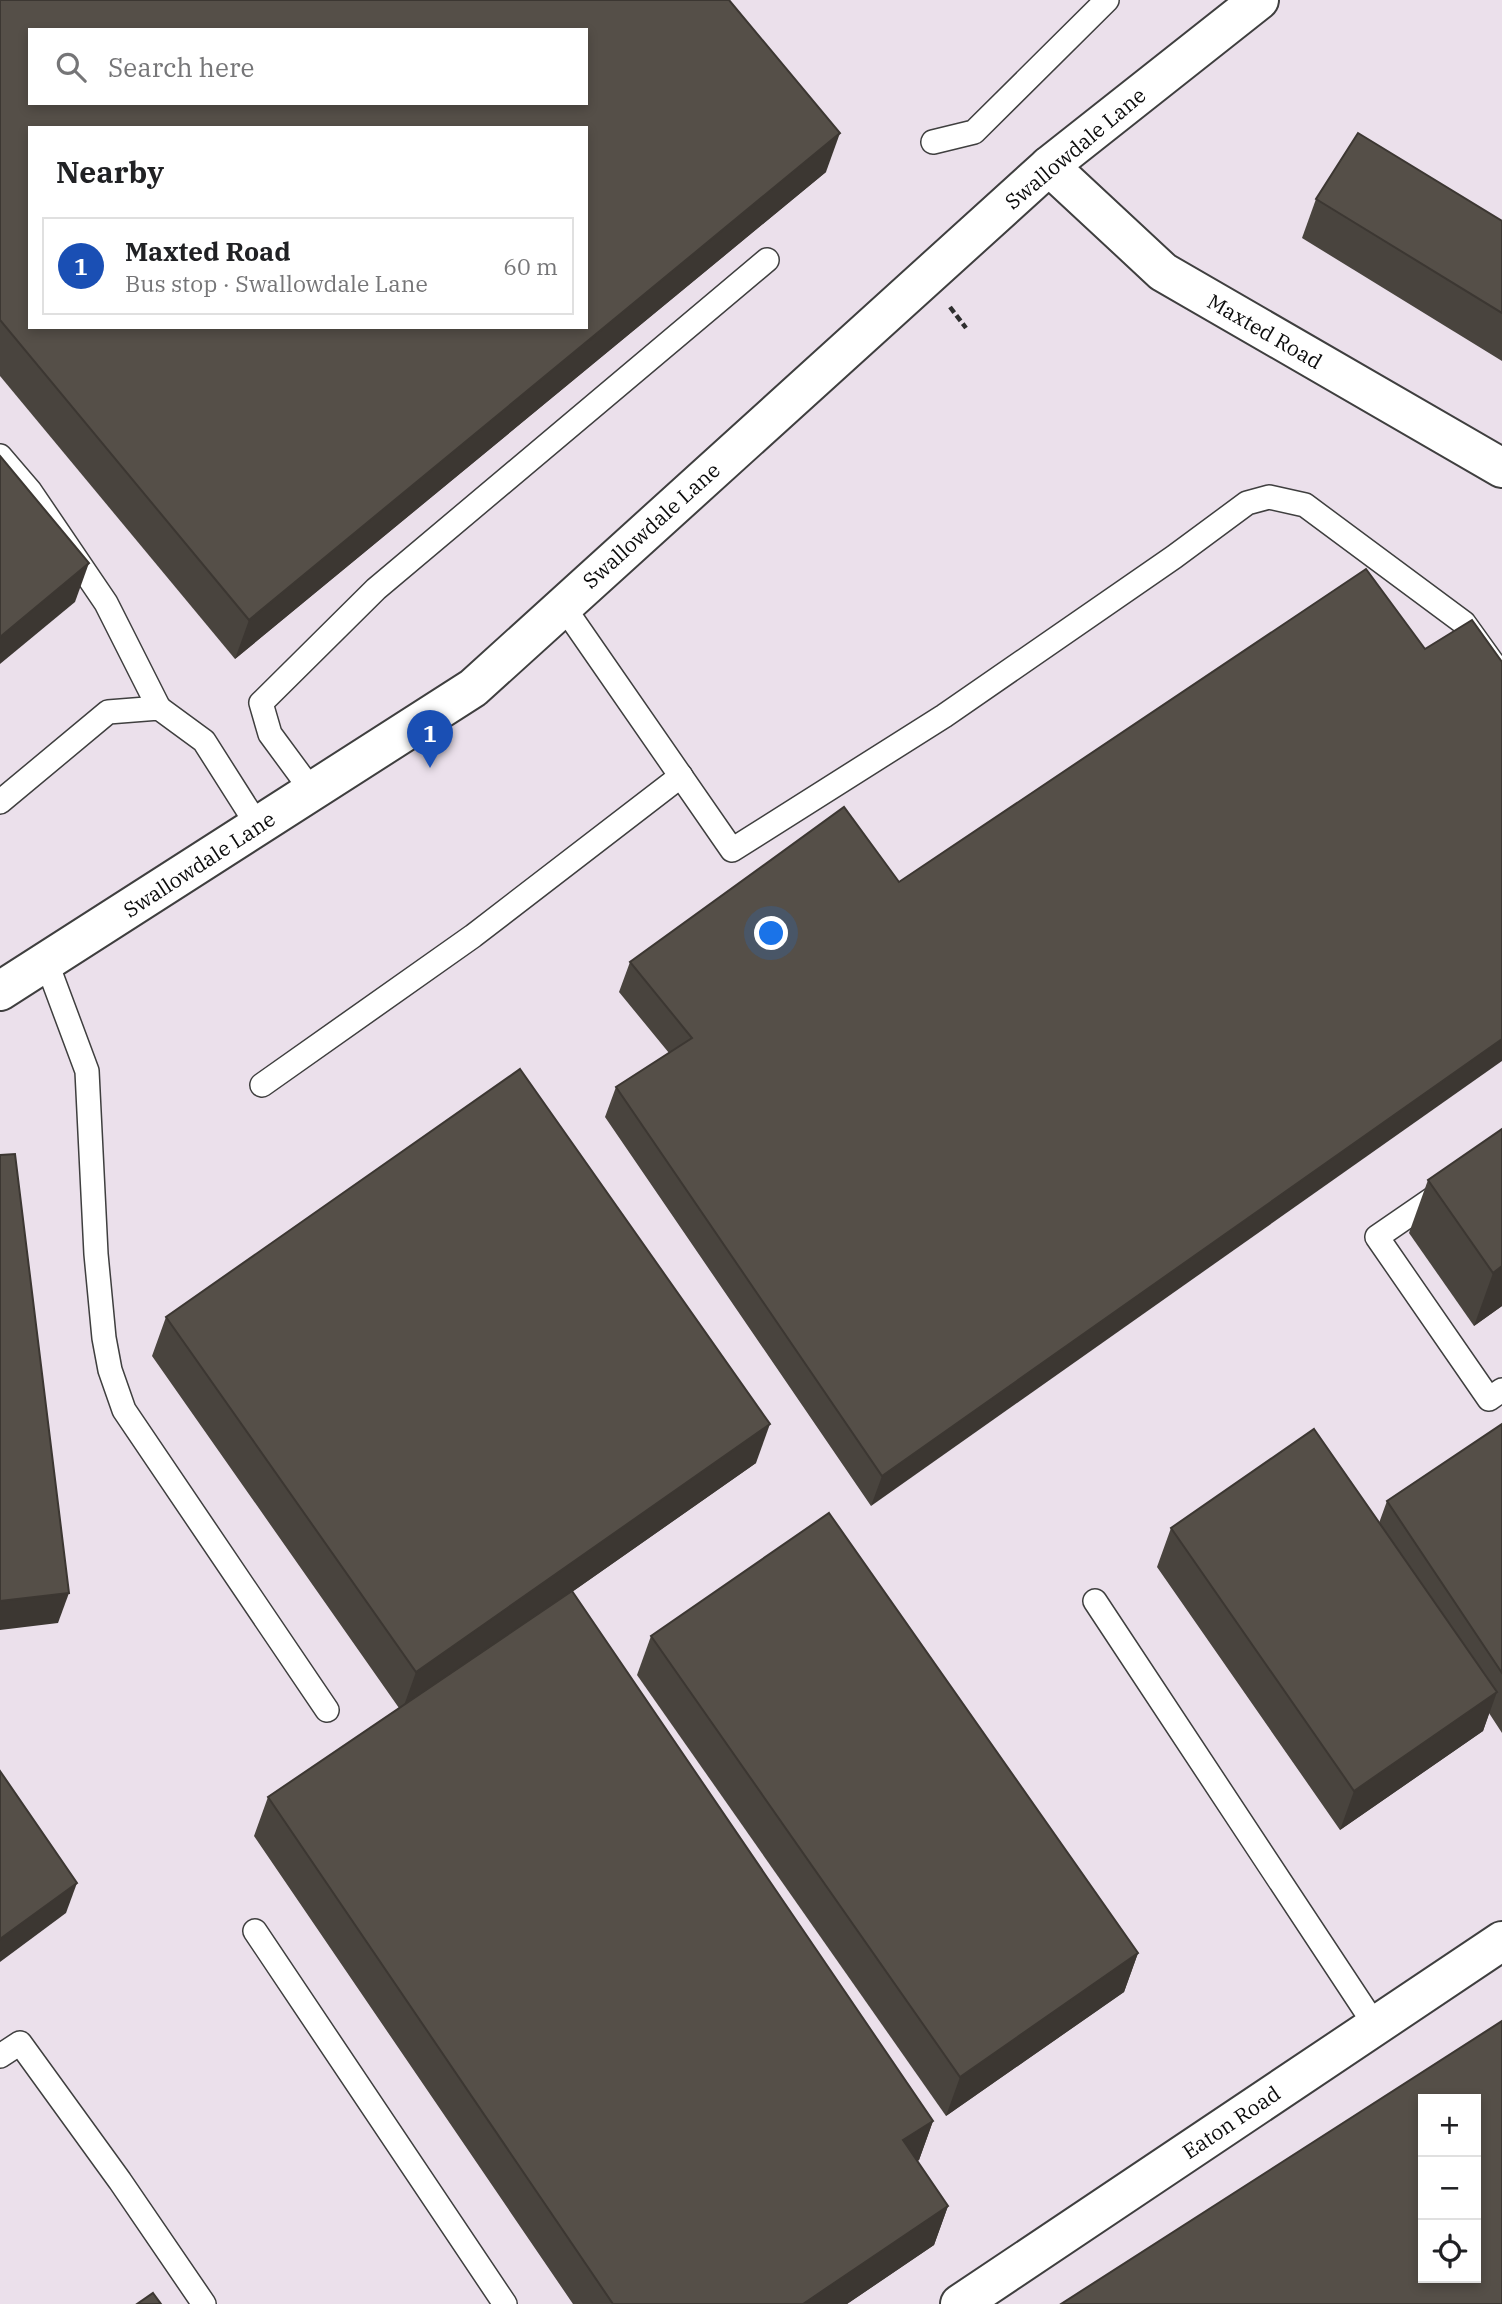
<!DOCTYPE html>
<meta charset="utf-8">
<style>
:root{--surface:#fff;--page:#f2f2f2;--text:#202124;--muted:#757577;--line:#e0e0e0;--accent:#b45309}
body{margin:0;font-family:"IBM Plex Serif",serif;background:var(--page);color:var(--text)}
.controls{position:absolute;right:21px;bottom:21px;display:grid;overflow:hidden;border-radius:0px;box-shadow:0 4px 10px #0003}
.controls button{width:63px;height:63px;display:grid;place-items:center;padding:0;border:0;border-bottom:2px solid var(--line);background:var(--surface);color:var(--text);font:35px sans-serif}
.you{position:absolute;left:772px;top:934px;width:24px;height:24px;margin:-18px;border:5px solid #fff;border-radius:50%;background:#1a73e8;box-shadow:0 0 0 10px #1a73e833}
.badge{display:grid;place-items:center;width:46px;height:46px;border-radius:50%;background:var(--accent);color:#fff;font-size:23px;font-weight:700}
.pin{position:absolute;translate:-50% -58px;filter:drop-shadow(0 2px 4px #0008)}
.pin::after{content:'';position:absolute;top:37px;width:24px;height:21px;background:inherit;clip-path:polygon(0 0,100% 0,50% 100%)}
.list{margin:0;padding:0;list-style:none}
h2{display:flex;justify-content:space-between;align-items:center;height:91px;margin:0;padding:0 28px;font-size:30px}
h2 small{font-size:23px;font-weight:400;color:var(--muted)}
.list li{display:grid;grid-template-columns:46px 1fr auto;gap:21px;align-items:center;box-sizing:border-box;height:98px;margin:0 14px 14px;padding:0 14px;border:2px solid var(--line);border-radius:0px}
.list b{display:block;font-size:26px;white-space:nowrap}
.list p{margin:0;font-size:23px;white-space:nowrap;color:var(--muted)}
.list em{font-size:23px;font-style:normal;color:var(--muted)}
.icon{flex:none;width:38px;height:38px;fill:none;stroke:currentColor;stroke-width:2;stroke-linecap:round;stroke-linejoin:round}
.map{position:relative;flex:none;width:1502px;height:2304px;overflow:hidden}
.search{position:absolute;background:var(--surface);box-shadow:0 4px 10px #0003;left:28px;top:28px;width:560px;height:77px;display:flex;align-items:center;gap:18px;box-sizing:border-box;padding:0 24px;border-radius:0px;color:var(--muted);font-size:26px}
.panel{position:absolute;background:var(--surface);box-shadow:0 4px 10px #0003;left:28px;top:126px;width:560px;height:203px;border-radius:0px}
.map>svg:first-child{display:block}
</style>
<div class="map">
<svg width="1502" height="2304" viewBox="0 0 1502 2304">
<rect width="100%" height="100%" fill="#fffeeb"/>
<path fill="#ebe0eb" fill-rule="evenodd" d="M0 0H1502V2304H0ZM30 30H586V103H30ZM30 128H586V327H30ZM1423 2099H1476V2278H1423Z"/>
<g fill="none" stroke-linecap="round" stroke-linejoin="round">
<defs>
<g id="service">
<polyline points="933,142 974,132 1107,0"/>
<polyline points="0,456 30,491 106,603 159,708"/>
<polyline points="563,606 732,850 944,716 1174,557 1247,503 1269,497 1305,505 1464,623 1502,676"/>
<polyline points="312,791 270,734 261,703 376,589 767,260"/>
<polyline points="0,802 108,712 159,708 204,741 258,826"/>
<polyline points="46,961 87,1071 96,1254 104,1338 110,1370 124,1410 327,1710"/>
<polyline points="262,1085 473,936 681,776"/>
<polyline points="1441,1193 1377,1237 1489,1399 1502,1390"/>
<polyline points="1095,1601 1375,2025"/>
<polyline points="255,1931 505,2304"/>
<polyline points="0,2056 20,2043 120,2181 204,2304"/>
</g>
<g id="minor">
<polyline points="1049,166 1163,272 1502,468"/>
<polyline points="960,2304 1502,1941"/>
</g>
<polyline id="tertiary" points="0,991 473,688 1049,166 1259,0"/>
</defs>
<use href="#service" stroke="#3f3f3f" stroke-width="26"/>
<use href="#minor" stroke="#3f3f3f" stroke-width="42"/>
<use href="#tertiary" stroke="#3f3f3f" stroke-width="42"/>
<polyline stroke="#2e2e2e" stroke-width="4.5" stroke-dasharray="7 3.5" stroke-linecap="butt" points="950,307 966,328"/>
<use href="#service" stroke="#fff" stroke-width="23"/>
<use href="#minor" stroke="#fff" stroke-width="38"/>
<use href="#tertiary" stroke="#fff" stroke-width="38"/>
</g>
<g fill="#49443e">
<polygon points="0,0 826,172 235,659 0,376"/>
<polygon points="1316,199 1502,221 1502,361 1302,238"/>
<polygon points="1425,649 871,1506 605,1117 616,1087 669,1053 619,992 630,962 899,882"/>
<polygon points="1502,1129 1502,1306 1474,1326 1409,1233 1428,1180"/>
<polygon points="166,1317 756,1463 572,1592 933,2121 919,2160 917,2161 948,2206 934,2245 847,2304 573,2304 254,1836 268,1797 399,1708 152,1356"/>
<polygon points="1502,1424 1502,1733 1489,1713 1483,1731 1340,1830 1157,1567 1171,1528 1379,1523 1387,1501"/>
<polygon points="651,1636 1138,1953 1124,1992 946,2116 637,1675"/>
</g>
<g fill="#3c3732">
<polygon points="840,133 826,172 235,659 249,620"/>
<polygon points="89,563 75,602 0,664 0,637"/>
<polygon points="1502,1039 1502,1061 871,1506 882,1476"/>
<polygon points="1502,1266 1502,1306 1474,1326 1493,1273"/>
<polygon points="770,1424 756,1463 402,1711 416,1672"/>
<polygon points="69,1593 58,1623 0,1630 0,1601"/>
<polygon points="1497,1692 1483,1731 1340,1830 1354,1791"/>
<polygon points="77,1883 66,1913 0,1962 0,1939"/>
<polygon points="1138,1953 1124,1992 946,2116 960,2077"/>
<polygon points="933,2121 919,2160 889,2179 903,2140"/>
<polygon points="948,2206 934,2245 847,2304 803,2304"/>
</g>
<g fill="#554f48" stroke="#3c3732" stroke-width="2" fill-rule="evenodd">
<path d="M0 0H729L840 133 249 620 0 320ZM30 30H586V103H30ZM30 128H586V327H30Z"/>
<polygon points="1358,133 1502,221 1502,313 1316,199"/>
<polygon points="0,456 89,563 0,637"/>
<polygon points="1366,569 1425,649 1472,620 1502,662 1502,1039 882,1476 616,1087 692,1038 630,962 844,807 899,882"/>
<polygon points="520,1069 770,1424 416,1672 166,1317"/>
<polygon points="1502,1129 1502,1266 1493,1273 1428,1180"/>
<polygon points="15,1154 69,1593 0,1601 0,1155"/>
<polygon points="1502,1424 1502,1673 1387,1501"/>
<polygon points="1314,1429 1497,1692 1354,1791 1171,1528"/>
<polygon points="829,1513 1138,1953 960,2077 651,1636"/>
<polygon points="572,1591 933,2121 903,2140 948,2206 803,2304 613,2304 268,1797"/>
<polygon points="0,1771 77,1883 0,1939"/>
<path d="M1502 2021V2304H1061ZM1423 2099H1476V2278H1423Z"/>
<polygon points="153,2293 161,2304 137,2304"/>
</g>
<g text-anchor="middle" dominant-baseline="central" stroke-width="7" stroke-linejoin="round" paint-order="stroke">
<g font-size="21" fill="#0c0c0c" stroke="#fff">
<text transform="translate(1075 148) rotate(-40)">Swallowdale Lane</text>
<text transform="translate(1265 331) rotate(30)">Maxted Road</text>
<text transform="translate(651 525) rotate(-42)">Swallowdale Lane</text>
<text transform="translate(199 864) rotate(-33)">Swallowdale Lane</text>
<text transform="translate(1231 2122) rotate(-34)">Eaton Road</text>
</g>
</g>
</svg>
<div class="controls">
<button>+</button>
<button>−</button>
<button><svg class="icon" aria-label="locate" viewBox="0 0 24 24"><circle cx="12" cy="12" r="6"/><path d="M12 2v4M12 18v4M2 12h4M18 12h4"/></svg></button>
</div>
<div class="you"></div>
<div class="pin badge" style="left:430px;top:768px;background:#1a4fb4">1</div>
<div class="search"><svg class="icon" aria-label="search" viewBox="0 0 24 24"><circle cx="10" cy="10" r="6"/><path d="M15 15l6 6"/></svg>Search here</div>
<section class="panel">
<h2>Nearby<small></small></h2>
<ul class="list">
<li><span class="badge" style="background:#1a4fb4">1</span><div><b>Maxted Road</b><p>Bus stop · Swallowdale Lane</p></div><em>60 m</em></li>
</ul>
</section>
</div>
